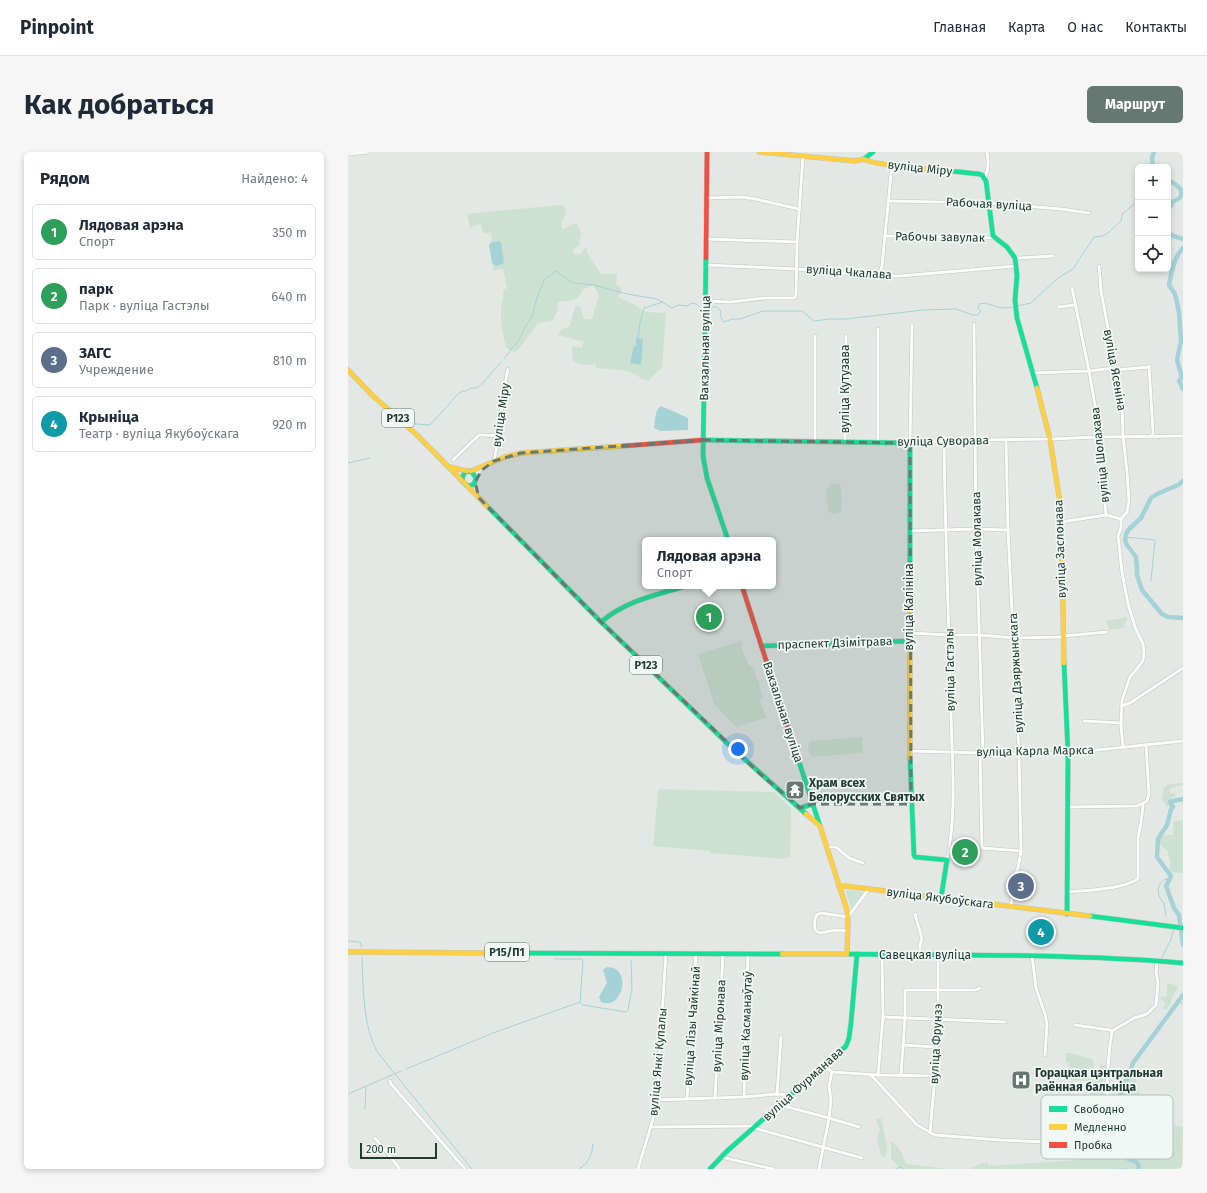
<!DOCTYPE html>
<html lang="ru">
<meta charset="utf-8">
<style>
:root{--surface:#fff;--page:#f6f6f7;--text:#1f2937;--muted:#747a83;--line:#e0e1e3;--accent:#657871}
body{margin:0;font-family:"Fira Sans",sans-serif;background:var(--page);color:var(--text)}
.controls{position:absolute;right:12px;top:12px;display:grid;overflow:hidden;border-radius:6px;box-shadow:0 2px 6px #0003}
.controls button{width:36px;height:36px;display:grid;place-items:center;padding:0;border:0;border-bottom:1px solid var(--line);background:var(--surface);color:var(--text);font:20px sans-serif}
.scale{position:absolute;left:12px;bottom:10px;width:77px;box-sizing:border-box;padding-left:4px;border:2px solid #213b32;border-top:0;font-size:11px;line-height:14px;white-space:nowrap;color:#213b32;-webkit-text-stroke:3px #f1f7f4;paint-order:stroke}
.you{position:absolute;left:390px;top:597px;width:14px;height:14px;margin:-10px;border:3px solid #fff;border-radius:50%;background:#1a73e8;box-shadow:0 0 0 6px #1a73e833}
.badge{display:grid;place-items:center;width:26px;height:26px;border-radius:50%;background:var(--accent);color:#fff;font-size:13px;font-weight:700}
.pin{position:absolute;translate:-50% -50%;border:2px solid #fff;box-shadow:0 1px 4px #0006}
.popup{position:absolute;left:294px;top:385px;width:134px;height:52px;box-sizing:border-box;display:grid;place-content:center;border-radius:6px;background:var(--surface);filter:drop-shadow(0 1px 3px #0005);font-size:13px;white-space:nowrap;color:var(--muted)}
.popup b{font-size:15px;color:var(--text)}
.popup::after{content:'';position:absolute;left:50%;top:100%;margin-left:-8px;border:8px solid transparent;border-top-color:var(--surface)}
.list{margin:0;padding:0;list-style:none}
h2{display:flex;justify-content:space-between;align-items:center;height:52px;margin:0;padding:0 16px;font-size:17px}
h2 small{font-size:13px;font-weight:400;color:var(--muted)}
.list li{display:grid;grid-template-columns:26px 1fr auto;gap:12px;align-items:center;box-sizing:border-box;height:56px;margin:0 8px 8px;padding:0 8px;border:1px solid var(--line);border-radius:6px}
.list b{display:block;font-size:15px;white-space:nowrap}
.list p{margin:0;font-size:13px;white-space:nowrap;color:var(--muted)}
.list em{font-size:13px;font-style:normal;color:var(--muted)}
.icon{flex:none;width:22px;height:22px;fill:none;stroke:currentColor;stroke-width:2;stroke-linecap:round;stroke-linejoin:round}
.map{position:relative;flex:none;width:835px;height:1017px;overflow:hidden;border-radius:6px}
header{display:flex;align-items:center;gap:24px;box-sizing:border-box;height:56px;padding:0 20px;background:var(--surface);border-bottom:1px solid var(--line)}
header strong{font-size:19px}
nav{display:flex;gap:22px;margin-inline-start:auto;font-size:14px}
.intro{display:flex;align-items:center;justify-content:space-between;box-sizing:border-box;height:96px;padding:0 24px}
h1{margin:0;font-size:28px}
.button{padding:10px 18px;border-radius:6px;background:var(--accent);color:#fff;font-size:14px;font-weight:700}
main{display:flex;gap:24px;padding:0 24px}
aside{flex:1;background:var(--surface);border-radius:6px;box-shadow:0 2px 6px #0003}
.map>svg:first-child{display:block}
</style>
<header>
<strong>Pinpoint</strong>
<nav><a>Главная</a><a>Карта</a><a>О нас</a><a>Контакты</a></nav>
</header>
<div class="intro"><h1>Как добраться</h1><a class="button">Маршрут</a></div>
<main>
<aside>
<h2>Рядом<small>Найдено: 4</small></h2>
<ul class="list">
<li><span class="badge" style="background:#2e9e5b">1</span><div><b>Лядовая арэна</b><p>Спорт</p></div><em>350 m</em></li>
<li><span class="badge" style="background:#2e9e5b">2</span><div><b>парк</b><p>Парк · вуліца Гастэлы</p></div><em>640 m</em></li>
<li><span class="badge" style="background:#5c6f8a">3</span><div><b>ЗАГС</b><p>Учреждение</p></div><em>810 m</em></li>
<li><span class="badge" style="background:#0f9aa8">4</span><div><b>Крыніца</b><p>Театр · вуліца Якубоўскага</p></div><em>920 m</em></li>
</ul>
</aside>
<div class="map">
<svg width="835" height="1017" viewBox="0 0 835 1017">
<rect width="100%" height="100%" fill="#e3e8e5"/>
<g fill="#cce1d1">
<path d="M212 53 215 54 218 59 216 66 213 71 214 77H217L225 72H229L233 81 231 93 226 96 225 100 226 103 232 102 237 96H239V101L253 122H269L268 132 274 137 270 145 285 152 298 160 318 161 314 216 306 223 301 229C293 228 286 220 278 219 268 217 260 218 249 216L247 212 235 213 225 209 224 194 234 196 236 190 210 183 213 178 222 174 227 155 232 154 236 167H244L251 142 245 133C232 137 237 138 230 145 224 149 217 149 210 150L209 160 204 169 190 171 170 198 166 200 158 196C155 182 152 169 153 155 154 148 156 147 155 139L159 136 155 117 146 118 144 111 147 113 150 89 142 91 144 87 143 80 136 82 132 72 122 76 119 62Z"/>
<path d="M487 331 491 332 493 335 494 358C490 363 485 363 480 359L478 338 483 332Z"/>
<polygon points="779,465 776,476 761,478 758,469"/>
<path d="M393 489 394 492 393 495C395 502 399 508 402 515L405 514 409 528H410L412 532H411L415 546 412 548 418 566 388 575 366 552 350 502Z"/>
<path d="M514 585 515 601 464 605C460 601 459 594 462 589Z"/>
<polygon points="835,631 835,633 821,637 822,641 826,641 828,643 821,648 822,653 820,655 814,648 816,636 821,632"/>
<polygon points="312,637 426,640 443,656 442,705 437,705 437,707 362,701 362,699 305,694 310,639"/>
<polygon points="835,668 835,721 822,720 822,710 820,700 812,692 812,686 817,683 825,683 825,670"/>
<polygon points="608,693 628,695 627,707 618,706 617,714 606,713"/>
<polygon points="498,738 514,740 515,742 504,756 503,756 498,740"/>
<polygon points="819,831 830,834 819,857 815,857 817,850 812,847 813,845 819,844"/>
<path d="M718 901H724L745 908 746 918H750L752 914 758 913 755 930 756 958 765 961 766 959 761 957 771 948 781 927 787 917H789L788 932 797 958 786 964 815 970 835 975 834 1017H621L635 1011H640V1014L730 1008V994L721 985 720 965 717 955 726 960 737 962C742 951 743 941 740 929L721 928V911H718Z"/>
<polygon points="533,966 539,995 537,1005 533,1004 529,987 532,978 528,967"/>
<polygon points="543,988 552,998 558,1012 601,1017 552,1017 543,1006"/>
</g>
<g fill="#a4d2d6">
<polygon points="150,89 153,90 156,111 148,114 144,111 141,93 142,91"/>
<polygon points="288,186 295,187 293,213 282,211 286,194 288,195"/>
<path d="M313 254 338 265 340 267V278L313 279 306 276C307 269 307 258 313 254Z"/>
<path d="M259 815C284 814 276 859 253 850L251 845 259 831 255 818Z"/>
</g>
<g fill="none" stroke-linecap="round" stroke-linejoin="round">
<g stroke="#a4d2d6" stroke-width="1">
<polyline points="669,154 683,151 710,126 725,117 746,85 755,84 761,80 773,69 774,62 790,49"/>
<path d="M359 155C366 155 369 153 373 160 372 164 373 168 376 170L384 167H392L415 159H454L466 169 482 167H498L575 158 608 157 625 163H630L633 159 630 156 631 152 637 151 653 156 666 155"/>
<polyline points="290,186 292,170 296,156 315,150"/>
<polyline points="156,207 170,189 179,172 184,165 189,146 196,128 208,119 225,131 246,133 279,142 309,147 324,156 330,153 339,154 344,151 348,152 352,155"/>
<polyline points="133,233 153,210"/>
<polyline points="65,274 68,272 82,273 111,241 115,239 119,239 123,236 128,236 131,234"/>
<polyline points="0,311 22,306"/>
<polyline points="777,385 807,388 803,429"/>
<path d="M818 764 816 751C811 747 808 738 812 732 813 730 815 729 817 727L820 728"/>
<polyline points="0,789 11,790 13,791 13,795"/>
<path d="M14 805C15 834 15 876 30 901L124 1017"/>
<polyline points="814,805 821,791 822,790 826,777"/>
<polyline points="831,849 835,852"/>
<polyline points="232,850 235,853 278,860 280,858 284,837 283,808"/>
<polyline points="58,917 145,881 232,850 235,809 234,807 207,807"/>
<polyline points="0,942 53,919"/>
<polyline points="17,957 18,934"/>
<path d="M231 1017C241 1011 244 1003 245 992"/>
<polyline points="548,1017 552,1015 555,1017"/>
<polyline points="766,1017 769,1017"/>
<polyline points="771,1017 778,1017"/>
</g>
<g stroke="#a4d2d6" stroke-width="4.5">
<polyline points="805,15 804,6 806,0"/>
<polyline points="820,28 827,32 835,39"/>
<path d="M820 57 823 54 824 50C831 47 834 46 833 38"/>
<polyline points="820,82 835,87"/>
<path d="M835 96C826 105 823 121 821 133L827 142 831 160 833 189 829 208 834 225 831 229 835 237"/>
<polyline points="835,329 830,333 809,342 803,346 793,366 781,377 778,382 777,388 779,393 788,405 789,417 789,423 794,438 814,462 820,465 835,466"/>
<polyline points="835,647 825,649 822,650 825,655 823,657 819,673 810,687 809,705 823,724 818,734 826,756 831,763 835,793"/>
<polyline points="790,1017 791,1014 788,1010 778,1006 759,973 782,920 785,911 835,843"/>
</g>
<defs>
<g id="street">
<polyline points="0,2 20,0"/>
<path d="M637 26C641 17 641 10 639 0"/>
<polyline points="359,46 394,45 407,47 451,57"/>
<polyline points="540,49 642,51 713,57 741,61"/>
<polyline points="537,84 647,86"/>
<polyline points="358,87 449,90"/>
<polyline points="667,105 671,106 705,104"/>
<polyline points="358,113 449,117 531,124 552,124 668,114"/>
<polyline points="751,114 753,139 774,251 775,284 779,320 781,349 779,360 773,367"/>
<polyline points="531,124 534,114 544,12"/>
<polyline points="724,136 741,219 747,253 758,363"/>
<polyline points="358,149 382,150 417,146 446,146 448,143 449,90 455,4"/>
<polyline points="710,155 727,153"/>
<polyline points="626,172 628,377 635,601"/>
<polyline points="564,173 562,291 628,288 702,287 751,285 835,284"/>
<polyline points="530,177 530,290"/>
<polyline points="467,184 467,289"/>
<polyline points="801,214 805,279 805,282 803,284"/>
<polyline points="768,218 801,215"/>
<polyline points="685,221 741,219 767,216"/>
<polyline points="658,288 660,378 671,602 673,699 670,716 667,722 663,754"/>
<path d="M596 289C597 379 601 469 603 560 604 609 609 660 599 708"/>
<polyline points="497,290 498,184"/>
<polyline points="105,308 131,283 136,283 151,284"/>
<polyline points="146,309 151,284 155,242 160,217"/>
<polyline points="773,367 773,376 770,384 774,420 780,452 787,475 795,492 796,501 795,508 792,513 782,525 774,548 773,574 775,595"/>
<polyline points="713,370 758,363 773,367"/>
<polyline points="561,379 628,377 660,378"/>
<polyline points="561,481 602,483 631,483 666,486 715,485"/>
<polyline points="715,484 759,480"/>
<polyline points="774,554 782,551 835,516"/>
<polyline points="736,569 773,571"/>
<polyline points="562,599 671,602 720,601 835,589"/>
<polyline points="632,601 634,696 673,699"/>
<polyline points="465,652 512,651 563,652"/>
<polyline points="719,655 789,654 799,649 801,641 798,593"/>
<polyline points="479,695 488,695 501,706 515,711"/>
<path d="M719 740C740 738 772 738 790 727V686L794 664 795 652"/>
<polyline points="567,762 574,787 572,793 572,803"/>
<path d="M499 779 488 778 472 781 468 779C466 776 466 768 468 764 469 762 471 762 473 761L500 765 520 738"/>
<polyline points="684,803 688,836 697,862 699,872 697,903"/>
<polyline points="535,865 657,870"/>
<polyline points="727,873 762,878 764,879"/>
<polyline points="555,893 588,895"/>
<polyline points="477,914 484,920 530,923 587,924"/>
<polyline points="523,923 569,973 587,983 652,988 722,991"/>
<polyline points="530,923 535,865 534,802"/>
<polyline points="553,923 557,866 557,838 628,838 632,836"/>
<polyline points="42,929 43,932 117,1017"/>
<polyline points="429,942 433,885"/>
<polyline points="396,945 400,802"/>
<polyline points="367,946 375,802"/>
<polyline points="339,947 348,801"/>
<polyline points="308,948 396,945 429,942 442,943"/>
<path d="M759 950C759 926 760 903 764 879L786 866 799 862 808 853 810 831 808 820 809 808"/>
<polyline points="432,953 481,966 511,975"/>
<polyline points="303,975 408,974"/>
<polyline points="406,976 514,1006"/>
<polyline points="582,981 587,924 590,868 590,803"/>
<polyline points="27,986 52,1017"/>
<polyline points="373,1005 425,1017"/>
<path d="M290 1017C296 996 303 976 308 955L318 801"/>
<polyline points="471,1017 481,966 483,948 481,934 484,920"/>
</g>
<g id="fast">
<polyline points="516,7 525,0"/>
<polyline points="593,18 631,22 634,23 638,29 645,84 659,95 667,106 669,124 667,148 669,166 689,236"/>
<polyline points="358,106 355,304 359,326 380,388"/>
<polyline points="355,288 562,291 562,427"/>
<polyline points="115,330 114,326 117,320 123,319 128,326 126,332 122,334 118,333"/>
<polyline points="140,355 253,470 383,595 458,662"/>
<path d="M253 470C277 449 308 443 338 434"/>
<polyline points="413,494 561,489"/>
<polyline points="716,511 720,601 719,762"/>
<polyline points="439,573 472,674"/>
<polyline points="562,606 566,703 567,705 599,708 593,746"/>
<polyline points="452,656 465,652"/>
<polyline points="742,764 835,776"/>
<polyline points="147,801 434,802"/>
<path d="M499 802C611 803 723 802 835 811"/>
<polyline points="362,1017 378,1000 498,894 501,886 503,871 509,802"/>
</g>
<g id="slow">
<path d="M411 0 507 9 516 7C523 13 580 17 593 18"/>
<polyline points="0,218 24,243 68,282 140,355"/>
<polyline points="689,236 702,287 713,357 716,511"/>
<polyline points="102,315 119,319"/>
<polyline points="123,319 157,305 173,301 275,294"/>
<polyline points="562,427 562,606"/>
<polyline points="491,735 497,734 742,764"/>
<polyline points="0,800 147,801"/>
<polyline points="434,802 499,802 500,768 499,758 472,674 458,662"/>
</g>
<g id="jam">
<polyline points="358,106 359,0"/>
<polyline points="275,294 355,288"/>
<polyline points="394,434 439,573"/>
</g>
</defs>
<use href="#street" stroke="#c0c5c2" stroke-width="4"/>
<use href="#fast" stroke="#bec6c2" stroke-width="5.5"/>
<use href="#slow" stroke="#bec6c2" stroke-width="5.5"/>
<use href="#jam" stroke="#bec6c2" stroke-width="5.5"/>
<use href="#street" stroke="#fbfcfb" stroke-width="3"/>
<use href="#fast" stroke="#16e098" stroke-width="4.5"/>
<use href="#slow" stroke="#ffcf43" stroke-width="4.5"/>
<use href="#jam" stroke="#f24e42" stroke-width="4.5"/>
</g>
<path fill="#657871" fill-opacity="0.2" stroke="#657871" stroke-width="3" stroke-dasharray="8 5" stroke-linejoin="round" d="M355 288 562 291 563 652H465L452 656 410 620 253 470 131 346 127 330 134 318 146 309 173 301Z"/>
<defs>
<symbol id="temple-square" viewBox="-11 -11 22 22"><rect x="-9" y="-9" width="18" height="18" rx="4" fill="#657871" stroke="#f1f7f4"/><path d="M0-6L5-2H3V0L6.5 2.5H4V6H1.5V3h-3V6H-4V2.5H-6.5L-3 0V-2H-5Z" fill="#fff"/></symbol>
<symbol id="hospital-square" viewBox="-11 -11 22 22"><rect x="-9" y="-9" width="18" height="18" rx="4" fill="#657871" stroke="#f1f7f4"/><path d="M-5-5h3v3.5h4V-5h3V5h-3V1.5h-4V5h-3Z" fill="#fff"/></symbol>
</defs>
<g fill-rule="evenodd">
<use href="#temple-square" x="436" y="627" width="22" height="22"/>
<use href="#hospital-square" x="662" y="917" width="22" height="22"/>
</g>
<g text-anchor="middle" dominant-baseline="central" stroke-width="3.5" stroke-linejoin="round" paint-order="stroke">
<g fill="#f1f7f4" stroke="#5f736c" stroke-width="1">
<rect x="34" y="257" width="32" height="18" rx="3"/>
<rect x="282" y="504" width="32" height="18" rx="3"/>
<rect x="137" y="791" width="44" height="18" rx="3"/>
</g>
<g font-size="11" font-weight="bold" fill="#213b32">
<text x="50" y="266">Р123</text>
<text x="298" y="513">Р123</text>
<text x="159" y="800">Р15/П1</text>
</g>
<g font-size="12" fill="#213b32" stroke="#f1f7f4">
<text transform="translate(572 16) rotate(6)">вуліца Міру</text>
<text transform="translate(641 52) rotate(3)">Рабочая вуліца</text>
<text transform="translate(592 85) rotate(1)">Рабочы завулак</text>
<text transform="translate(501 120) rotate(4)">вуліца Чкалава</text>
<text transform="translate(357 196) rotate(-89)">Вакзальная вуліца</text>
<text transform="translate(767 218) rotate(80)">вуліца Ясеніна</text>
<text transform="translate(497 237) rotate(-90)">вуліца Кутузава</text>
<text transform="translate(153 263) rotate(-82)">вуліца Міру</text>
<text transform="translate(595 289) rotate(-1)">вуліца Суворава</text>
<text transform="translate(752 303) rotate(-96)">вуліца Шолахава</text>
<text transform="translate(629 387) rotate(-91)">вуліца Молакава</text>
<text transform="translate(712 397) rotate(-92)">вуліца Заслонава</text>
<text transform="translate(561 455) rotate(-90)">вуліца Калініна</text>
<text transform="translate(487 491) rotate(-2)">праспект Дзімітрава</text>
<text transform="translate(602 518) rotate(-91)">вуліца Гастэлы</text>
<text transform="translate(668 521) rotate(-93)">вуліца Дзяржынскага</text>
<text transform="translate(435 560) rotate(72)">Вакзальная вуліца</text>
<text transform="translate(687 599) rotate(-1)">вуліца Карла Маркса</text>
<text transform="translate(592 746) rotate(7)">вуліца Якубоўскага</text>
<text x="577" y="803">Савецкая вуліца</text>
<text transform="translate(344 874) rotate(-86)">вуліца Лізы Чайкінай</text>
<text transform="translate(371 874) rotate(-87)">вуліца Міронава</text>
<text transform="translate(398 874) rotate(-88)">вуліца Касманаўтаў</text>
<text transform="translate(588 892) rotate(-87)">вуліца Фрунзэ</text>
<text transform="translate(310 910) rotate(-85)">вуліца Янкі Купалы</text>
<text transform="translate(455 932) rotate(-42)">вуліца Фурманава</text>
</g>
<g font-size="12" font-weight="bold" fill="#213b32" stroke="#f1f7f4" text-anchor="start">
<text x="461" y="631">Храм всех<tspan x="461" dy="14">Белорусских Святых</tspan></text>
<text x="687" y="921">Горацкая цэнтральная<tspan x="687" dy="14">раённая бальніца</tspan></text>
</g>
</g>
<rect x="693" y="943" width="132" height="64" rx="6" fill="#f1f7f4" stroke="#b3bfba" stroke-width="1"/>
<rect x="701" y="954" width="18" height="6" fill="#16e098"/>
<rect x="701" y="972" width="18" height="6" fill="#ffcf43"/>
<rect x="701" y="990" width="18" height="6" fill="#f24e42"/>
<g font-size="11" fill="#213b32">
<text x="726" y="961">Свободно</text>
<text x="726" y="979">Медленно</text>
<text x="726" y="997">Пробка</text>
</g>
</svg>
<div class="controls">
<button>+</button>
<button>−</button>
<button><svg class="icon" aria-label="locate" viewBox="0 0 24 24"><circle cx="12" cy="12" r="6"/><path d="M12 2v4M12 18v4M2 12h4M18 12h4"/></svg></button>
</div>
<div class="scale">200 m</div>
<div class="you"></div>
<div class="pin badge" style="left:361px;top:465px;background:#2e9e5b">1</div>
<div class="popup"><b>Лядовая арэна</b>Спорт</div>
<div class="pin badge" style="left:617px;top:700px;background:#2e9e5b">2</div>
<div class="pin badge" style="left:673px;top:734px;background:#5c6f8a">3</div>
<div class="pin badge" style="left:693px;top:780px;background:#0f9aa8">4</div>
</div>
</main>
